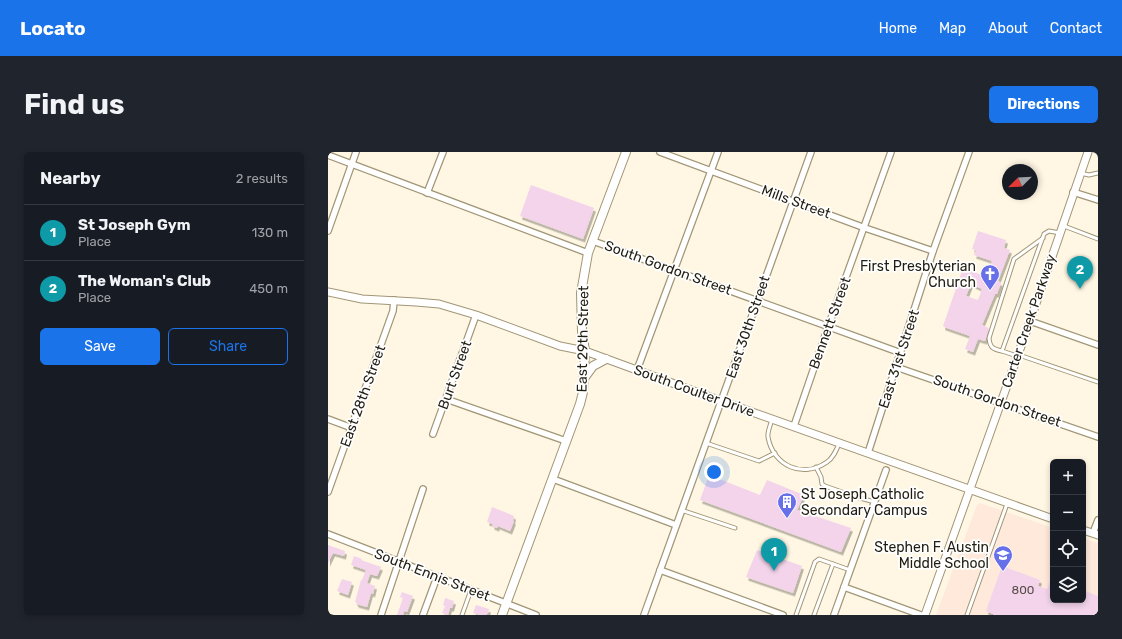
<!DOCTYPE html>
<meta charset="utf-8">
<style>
:root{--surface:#171b24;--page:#20242c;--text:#f1f3f6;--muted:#9ea1a6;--line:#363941;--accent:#1a73e8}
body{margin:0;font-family:Rubik,sans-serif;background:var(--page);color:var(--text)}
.controls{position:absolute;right:12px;bottom:12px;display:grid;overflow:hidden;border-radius:6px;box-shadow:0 2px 6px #0003}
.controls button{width:36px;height:36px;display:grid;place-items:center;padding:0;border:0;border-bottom:1px solid var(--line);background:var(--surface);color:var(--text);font:20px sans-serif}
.compass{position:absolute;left:674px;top:12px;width:36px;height:36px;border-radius:50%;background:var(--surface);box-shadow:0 2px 6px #0003;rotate:246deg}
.you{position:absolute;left:386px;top:320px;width:14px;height:14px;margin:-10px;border:3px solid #fff;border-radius:50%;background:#1a73e8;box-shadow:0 0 0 6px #1a73e833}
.badge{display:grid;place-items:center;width:26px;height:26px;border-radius:50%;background:var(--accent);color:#fff;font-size:13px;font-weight:700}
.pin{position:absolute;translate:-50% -33px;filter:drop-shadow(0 1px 2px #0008)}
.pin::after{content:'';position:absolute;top:21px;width:14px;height:12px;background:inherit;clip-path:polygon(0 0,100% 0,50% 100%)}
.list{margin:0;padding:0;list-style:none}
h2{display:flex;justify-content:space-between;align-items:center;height:52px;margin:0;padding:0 16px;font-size:17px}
h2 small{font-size:13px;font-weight:400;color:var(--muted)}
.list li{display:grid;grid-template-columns:26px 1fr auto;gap:12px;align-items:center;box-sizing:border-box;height:56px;padding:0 16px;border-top:1px solid var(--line)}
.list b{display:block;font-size:15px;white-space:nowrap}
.list p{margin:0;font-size:13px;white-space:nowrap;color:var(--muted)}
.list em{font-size:13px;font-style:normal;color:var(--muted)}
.actions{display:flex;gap:8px;padding:12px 16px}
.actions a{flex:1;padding:9px 0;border:1px solid var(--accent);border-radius:6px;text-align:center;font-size:14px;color:var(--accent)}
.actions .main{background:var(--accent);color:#fff}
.icon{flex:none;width:22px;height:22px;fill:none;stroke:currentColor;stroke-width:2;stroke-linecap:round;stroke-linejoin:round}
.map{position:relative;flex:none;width:770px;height:463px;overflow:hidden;border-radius:6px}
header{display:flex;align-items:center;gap:24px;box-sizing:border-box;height:56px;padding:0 20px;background:var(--accent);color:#fff}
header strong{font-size:19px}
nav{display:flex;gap:22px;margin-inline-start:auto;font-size:14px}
.intro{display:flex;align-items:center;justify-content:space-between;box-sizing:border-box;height:96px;padding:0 24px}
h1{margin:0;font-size:28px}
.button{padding:10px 18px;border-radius:6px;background:var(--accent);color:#fff;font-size:14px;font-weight:700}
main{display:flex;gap:24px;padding:0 24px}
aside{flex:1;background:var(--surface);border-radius:6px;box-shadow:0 2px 6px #0003}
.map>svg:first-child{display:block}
</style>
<header>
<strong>Locato</strong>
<nav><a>Home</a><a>Map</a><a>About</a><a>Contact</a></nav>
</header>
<div class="intro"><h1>Find us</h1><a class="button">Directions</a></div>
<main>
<aside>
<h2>Nearby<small>2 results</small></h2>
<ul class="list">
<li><span class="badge" style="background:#0f9aa8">1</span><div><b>St Joseph Gym</b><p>Place</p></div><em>130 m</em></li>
<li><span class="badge" style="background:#0f9aa8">2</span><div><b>The Woman's Club</b><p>Place</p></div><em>450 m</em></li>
</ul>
<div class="actions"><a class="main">Save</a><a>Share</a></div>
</aside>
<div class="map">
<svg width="770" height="463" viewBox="0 0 770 463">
<defs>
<filter id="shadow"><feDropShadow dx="2" dy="3.5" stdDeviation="0" flood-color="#0004"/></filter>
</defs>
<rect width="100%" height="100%" fill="#fff7e3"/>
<polygon fill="#fee9db" points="652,351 725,376 725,448 755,448 755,386 770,391 770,463 608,463 649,353"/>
<g fill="#f3d4eb" fill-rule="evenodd" filter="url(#shadow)">
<polygon points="203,33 266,56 255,87 192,64"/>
<path d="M650 79 678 88 676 96 682 98 670 129 673 131 669 142H667L654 173 661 176 658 186 657 189 650 187 645 200 637 197 642 184 616 175 615 174 635 116 659 125 664 109 646 103 648 98 644 97ZM643 132 654 137 650 148 638 144Z"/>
<polygon points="381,323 432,343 439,328 476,343 469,358 523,376 513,400 372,348"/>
<polygon points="164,355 186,364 185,369 186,369 182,379 170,374 169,376 164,374 165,372 159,370"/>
<polygon points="0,393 17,399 16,404 5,401 0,411"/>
<polygon points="429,398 474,414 465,441 418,425"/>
<polygon points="26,404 34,407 33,408 53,415 49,424 42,422 39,431 47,434 45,442 43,441 39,455 28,452 29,451 27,450 33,428 34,428 38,418 23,413"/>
<polygon points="674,414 712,428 710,434 719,437 725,422 725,448 755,448 755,438 770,444 770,463 665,463 665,462 658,459"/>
<polygon points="14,427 24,430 20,443 9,439"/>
<polygon points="74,440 85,444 79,460 76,459 75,463 69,463 75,446 72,445"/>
<polygon points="117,446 126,449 124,456 122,456 120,463 114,461 117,454 115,453"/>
<polygon points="148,453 161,457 160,461 158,463 152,463 145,461"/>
</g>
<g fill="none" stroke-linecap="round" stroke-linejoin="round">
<defs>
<g id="service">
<polyline points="752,21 761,23 770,21"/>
<polyline points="736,74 770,87"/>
<path d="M674 199C665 197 662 196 661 186L686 107 715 86"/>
<polyline points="691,203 770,230"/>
<polyline points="689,204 674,199 716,82 721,79 732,81"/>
<path d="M444 267C443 272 439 280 440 285 445 314 475 327 499 310 505 306 508 299 511 292"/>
<polyline points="378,291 431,309 447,301"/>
<polyline points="488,315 493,325 494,332 497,334 528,345 547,350"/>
<polyline points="353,358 407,376"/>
<polyline points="134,463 143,438"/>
<polyline points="468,463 487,410 491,407 522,418"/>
<polyline points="486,463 505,412"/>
<polyline points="639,463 679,352"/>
</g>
<g id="minor">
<polyline points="332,0 537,76 605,99"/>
<polyline points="0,3 260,101"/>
<polyline points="745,40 770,48"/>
<polyline points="99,41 115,0"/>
<polyline points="0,79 28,0"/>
<polyline points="265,89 573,201"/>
<polyline points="702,169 770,193"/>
<polyline points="568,215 770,285"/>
<polyline points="309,218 390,0"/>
<polyline points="118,247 238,289"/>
<polyline points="0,267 24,276"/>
<polyline points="466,274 500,175 563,0"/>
<polyline points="105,282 148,163"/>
<polyline points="540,301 605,99 641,0"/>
<polyline points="225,327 348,373"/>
<polyline points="0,340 65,159 66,148"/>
<polyline points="765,381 770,368"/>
<polyline points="0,382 208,463"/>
<polyline points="332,418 455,463"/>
<polyline points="516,435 593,463"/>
<polyline points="53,463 95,337"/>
<polyline points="95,463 109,425"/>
<polyline points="316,463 483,0"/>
<polyline points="506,463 558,318"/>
</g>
<g id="tertiary">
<polyline points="0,140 34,147 88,150 111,152 148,163 232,194 257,199 393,249 725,367"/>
<polyline points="755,378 770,383"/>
<polyline points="597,463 702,169 760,0"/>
</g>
<g id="secondary">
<polyline points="257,225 265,214 278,207"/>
<polyline points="174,463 252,252 255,240 257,199 254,179 253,141 260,101 298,0"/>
</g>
</defs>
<use href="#service" stroke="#a19676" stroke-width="5"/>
<use href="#minor" stroke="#a19676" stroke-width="8"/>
<use href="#tertiary" stroke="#a19676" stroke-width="9"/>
<use href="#secondary" stroke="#a19676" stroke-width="10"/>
<use href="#service" stroke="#fff" stroke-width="3"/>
<use href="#minor" stroke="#fff" stroke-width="5.5"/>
<use href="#tertiary" stroke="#fff" stroke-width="7"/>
<use href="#secondary" stroke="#fff" stroke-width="8"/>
</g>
<defs>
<symbol id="church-pin" viewBox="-11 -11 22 30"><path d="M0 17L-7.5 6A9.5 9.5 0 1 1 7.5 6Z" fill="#6770e9" stroke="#fff"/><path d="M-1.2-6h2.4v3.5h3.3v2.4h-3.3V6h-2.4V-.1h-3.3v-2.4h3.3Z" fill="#fff"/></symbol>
<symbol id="building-pin" viewBox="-11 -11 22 30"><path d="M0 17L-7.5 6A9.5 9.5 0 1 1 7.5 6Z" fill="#6770e9" stroke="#fff"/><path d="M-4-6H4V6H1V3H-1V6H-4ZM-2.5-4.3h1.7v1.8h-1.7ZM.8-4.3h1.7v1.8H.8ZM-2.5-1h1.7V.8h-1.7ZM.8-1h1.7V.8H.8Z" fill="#fff"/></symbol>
<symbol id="school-pin" viewBox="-11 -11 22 30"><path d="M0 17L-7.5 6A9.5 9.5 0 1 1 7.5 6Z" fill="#6770e9" stroke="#fff"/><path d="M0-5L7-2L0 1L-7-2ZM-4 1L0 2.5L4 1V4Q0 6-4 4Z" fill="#fff"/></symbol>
</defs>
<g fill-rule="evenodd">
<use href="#church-pin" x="651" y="111" width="22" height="30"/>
<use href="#building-pin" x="448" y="339" width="22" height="30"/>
<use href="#school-pin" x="664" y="392" width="22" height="30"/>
</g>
<g text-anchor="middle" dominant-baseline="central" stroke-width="3.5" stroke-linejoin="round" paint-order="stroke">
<g font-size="12" fill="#564b47">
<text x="695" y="438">800</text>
</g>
<g font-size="14" fill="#211d10" stroke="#fff">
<text transform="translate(468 50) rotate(20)">Mills Street</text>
<text transform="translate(340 116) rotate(20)">South Gordon Street</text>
<text transform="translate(701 169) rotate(-71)">Carter Creek Parkway</text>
<text transform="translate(502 171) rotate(-70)">Bennett Street</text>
<text transform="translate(420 175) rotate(-71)">East 30th Street</text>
<text transform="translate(255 187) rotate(-89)">East 29th Street</text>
<text transform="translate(571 207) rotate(-72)">East 31st Street</text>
<text transform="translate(127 223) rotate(-70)">Burt Street</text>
<text transform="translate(366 239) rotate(20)">South Coulter Drive</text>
<text transform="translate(35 244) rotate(-70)">East 28th Street</text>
<text transform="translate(669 249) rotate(19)">South Gordon Street</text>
<text transform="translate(104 423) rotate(21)">South Ennis Street</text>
</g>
<g font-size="14" fill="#211d10" stroke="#fff" text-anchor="end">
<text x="648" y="114">First Presbyterian<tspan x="648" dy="16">Church</tspan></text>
<text x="473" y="342" text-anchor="start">St Joseph Catholic<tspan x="473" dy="16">Secondary Campus</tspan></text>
<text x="661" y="395">Stephen F. Austin<tspan x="661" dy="16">Middle School</tspan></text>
</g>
</g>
</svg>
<div class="controls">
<button>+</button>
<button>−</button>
<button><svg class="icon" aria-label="locate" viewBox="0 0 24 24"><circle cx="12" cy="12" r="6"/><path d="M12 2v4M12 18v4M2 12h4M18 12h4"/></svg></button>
<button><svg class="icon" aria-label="layers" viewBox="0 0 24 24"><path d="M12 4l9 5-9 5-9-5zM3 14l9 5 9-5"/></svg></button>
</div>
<svg class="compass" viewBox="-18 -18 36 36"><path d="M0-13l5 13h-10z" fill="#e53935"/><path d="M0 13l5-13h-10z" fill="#9ea1a6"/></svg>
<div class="you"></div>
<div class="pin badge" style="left:446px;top:419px;background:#0f9aa8">1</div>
<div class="pin badge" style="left:752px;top:137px;background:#0f9aa8">2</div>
</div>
</main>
